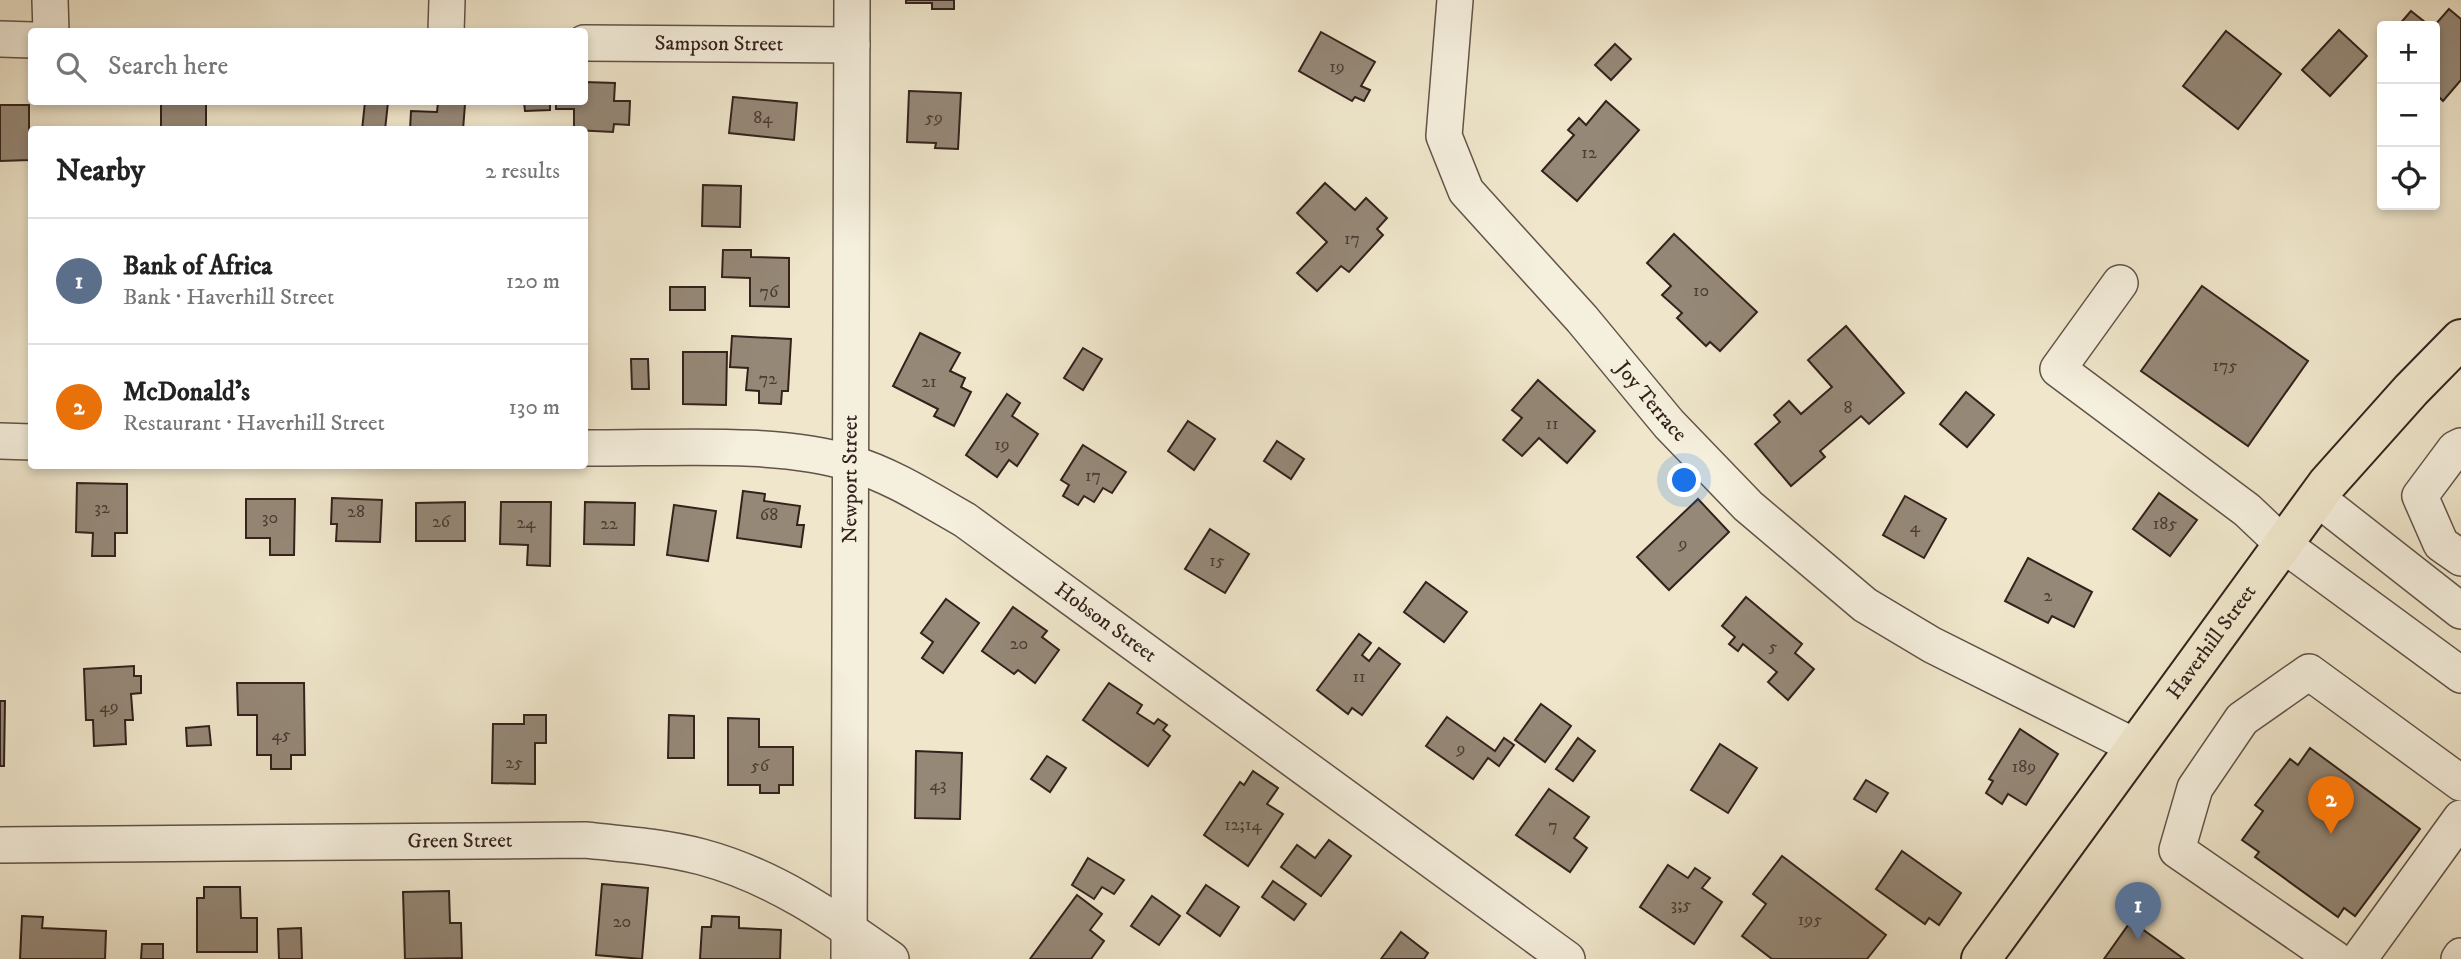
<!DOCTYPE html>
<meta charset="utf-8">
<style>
:root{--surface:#fff;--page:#f2f2f2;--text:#222;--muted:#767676;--line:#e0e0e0;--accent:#2563eb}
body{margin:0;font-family:"IM FELL DW Pica",serif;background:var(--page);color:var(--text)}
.controls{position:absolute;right:21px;top:21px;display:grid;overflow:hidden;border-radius:7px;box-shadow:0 4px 10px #0003}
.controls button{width:63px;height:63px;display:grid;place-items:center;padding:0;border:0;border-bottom:2px solid var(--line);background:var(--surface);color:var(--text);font:35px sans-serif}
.you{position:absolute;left:1685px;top:481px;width:24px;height:24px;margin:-18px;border:5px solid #fff;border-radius:50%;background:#1a73e8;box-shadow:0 0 0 10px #1a73e833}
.badge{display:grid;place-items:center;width:46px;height:46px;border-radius:50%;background:var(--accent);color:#fff;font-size:23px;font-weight:700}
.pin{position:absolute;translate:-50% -58px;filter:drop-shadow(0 2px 4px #0008)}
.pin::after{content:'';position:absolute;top:37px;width:24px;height:21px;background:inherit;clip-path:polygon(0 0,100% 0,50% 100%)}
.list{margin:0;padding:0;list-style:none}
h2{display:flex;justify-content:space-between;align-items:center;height:91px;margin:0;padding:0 28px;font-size:30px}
h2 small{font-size:23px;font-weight:400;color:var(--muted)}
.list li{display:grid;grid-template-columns:46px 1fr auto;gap:21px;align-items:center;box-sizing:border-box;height:126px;padding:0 28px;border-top:2px solid var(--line)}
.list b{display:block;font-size:26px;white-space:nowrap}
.list p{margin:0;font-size:23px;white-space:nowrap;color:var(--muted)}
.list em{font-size:23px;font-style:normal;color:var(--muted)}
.icon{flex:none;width:38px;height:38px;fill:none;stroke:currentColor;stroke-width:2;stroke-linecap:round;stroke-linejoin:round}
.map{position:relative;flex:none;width:2461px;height:959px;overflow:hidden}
.search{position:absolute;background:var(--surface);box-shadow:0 4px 10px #0003;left:28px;top:28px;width:560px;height:77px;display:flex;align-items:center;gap:18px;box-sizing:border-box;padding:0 24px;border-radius:7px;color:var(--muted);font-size:26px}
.panel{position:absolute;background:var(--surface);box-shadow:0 4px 10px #0003;left:28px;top:126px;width:560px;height:343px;border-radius:7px}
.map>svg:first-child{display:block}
</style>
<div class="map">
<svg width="2461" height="959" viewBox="0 0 2461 959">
<rect width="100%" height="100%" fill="#efe6cb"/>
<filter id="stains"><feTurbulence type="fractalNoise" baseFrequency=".00286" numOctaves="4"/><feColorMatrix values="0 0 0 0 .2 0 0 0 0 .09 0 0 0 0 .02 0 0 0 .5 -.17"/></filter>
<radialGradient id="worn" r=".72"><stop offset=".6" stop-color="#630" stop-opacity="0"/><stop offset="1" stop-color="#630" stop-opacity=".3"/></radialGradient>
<g fill="#958877" stroke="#33221c" stroke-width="2">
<polygon points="906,0 954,0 954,9 932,9 932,3 906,3"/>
<polygon points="2449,9 2461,19 2461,80 2443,101 2435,93 2434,26"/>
<polygon points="2411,11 2430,26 2398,26"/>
<polygon points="2339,30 2367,56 2330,96 2302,70"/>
<polygon points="2226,31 2281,74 2238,129 2183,86"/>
<polygon points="1321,32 1375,62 1361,86 1370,90 1364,101 1355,97 1352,101 1299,71"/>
<polygon points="1615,44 1631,59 1611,80 1595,65"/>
<polygon points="584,82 615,83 614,101 630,101 629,125 614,124 613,132 574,130 574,109 556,109 556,102 584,102"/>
<polygon points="909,91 961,93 958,149 935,148 936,143 907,142"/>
<polygon points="733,97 797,103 794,140 729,133"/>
<polygon points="1606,101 1639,130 1577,201 1542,171 1574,135 1568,130 1579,118 1586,125"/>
<rect x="161" y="102" width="45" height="28"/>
<polygon points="365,102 388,102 385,130 362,130"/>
<polygon points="438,102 465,104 463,130 410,130 411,111 437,112"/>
<polygon points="524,102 550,102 550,110 525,111"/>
<polygon points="0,105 29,105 29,160 0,161"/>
<polygon points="1325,183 1355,210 1366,198 1387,218 1377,229 1383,235 1349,272 1341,266 1317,291 1297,273 1327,242 1297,213"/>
<polygon points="703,185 741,186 740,227 702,226"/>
<polygon points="1674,234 1757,312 1720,351 1710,342 1706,346 1677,318 1682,313 1662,295 1671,286 1647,263"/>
<polygon points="723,250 751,250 751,257 789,258 789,307 750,306 750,278 722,277"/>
<polygon points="2202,286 2308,361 2248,446 2141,371"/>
<rect x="670" y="287" width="35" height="23"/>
<polygon points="1846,326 1904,393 1869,424 1861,416 1820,451 1825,457 1791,486 1755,444 1780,422 1774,415 1789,401 1801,414 1832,387 1808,360"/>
<polygon points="920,333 960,353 950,371 965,378 961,387 971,392 954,426 934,416 938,409 893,386"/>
<polygon points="732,336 791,339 788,391 782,391 781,404 759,403 759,391 746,390 748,368 730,367"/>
<polygon points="1083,348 1102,359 1083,390 1064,378"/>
<polygon points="683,352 727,352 726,405 683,404"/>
<polygon points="631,359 648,359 649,389 632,389"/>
<polygon points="1538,380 1595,431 1567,463 1539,438 1522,456 1503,440 1522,418 1512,410"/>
<polygon points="1966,392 1994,415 1967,447 1940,424"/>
<polygon points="1007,394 1020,403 1012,416 1038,434 1017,466 1009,460 997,477 966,455"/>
<polygon points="1188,421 1215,439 1194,470 1168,451"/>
<polygon points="1277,441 1304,459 1291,479 1264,461"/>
<polygon points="1083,445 1126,472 1112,493 1103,488 1094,502 1084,496 1078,505 1063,496 1069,485 1061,480"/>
<polygon points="77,483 127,484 127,533 115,533 115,556 92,556 93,533 76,532"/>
<polygon points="743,491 765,494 764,501 800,506 797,525 804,525 801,547 737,538"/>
<polygon points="2159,493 2197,520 2170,556 2133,529"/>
<polygon points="1905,496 1946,519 1924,558 1883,535"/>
<polygon points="332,498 382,500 380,542 336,541 337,524 331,524"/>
<polygon points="246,499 295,499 294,555 270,555 270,538 246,538"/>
<polygon points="1698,499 1729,532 1669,590 1637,557"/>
<polygon points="465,502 465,541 416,541 416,503"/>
<polygon points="501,502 551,502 550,566 527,565 528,545 500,544"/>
<polygon points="585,502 635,503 634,545 584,544"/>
<polygon points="674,505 716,511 708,561 667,555"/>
<polygon points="1210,529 1249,554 1225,593 1185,569"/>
<polygon points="2028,558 2092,592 2074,627 2052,616 2048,623 2005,601"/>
<polygon points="1426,582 1467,612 1444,642 1404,612"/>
<polygon points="1746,597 1802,644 1795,653 1814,669 1788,700 1768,682 1777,672 1743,644 1738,651 1729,644 1735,637 1722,626"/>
<polygon points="946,599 979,623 943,673 922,658 933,642 921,633"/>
<polygon points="1013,607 1047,631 1042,637 1059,650 1035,683 1018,670 1014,674 982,651"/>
<polygon points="1359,634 1371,643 1362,655 1369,661 1379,648 1400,664 1362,715 1352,708 1348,714 1317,690"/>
<polygon points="134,666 134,676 141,676 141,693 131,694 133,720 125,720 126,744 94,746 93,720 86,720 84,669"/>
<polygon points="237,683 304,683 305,755 291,755 291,769 271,769 271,755 257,755 257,715 238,715"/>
<polygon points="1109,683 1142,705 1137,713 1154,724 1158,719 1167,725 1163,730 1170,736 1148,766 1083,720"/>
<polygon points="0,701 5,701 4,766 0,766"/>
<polygon points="1541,704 1571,726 1545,762 1515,740"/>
<polygon points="524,715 546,715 546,743 535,743 535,784 492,783 493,724 524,724"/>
<polygon points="669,715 694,716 694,758 668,758"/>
<polygon points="1447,717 1495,751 1504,738 1514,745 1499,766 1488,758 1473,779 1426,746"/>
<polygon points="728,718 759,719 759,747 793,747 793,785 779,785 779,793 760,793 760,785 728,785"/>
<polygon points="209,726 211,745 187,746 186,728"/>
<polygon points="2020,729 2058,754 2026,805 2008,794 2002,804 1986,793 1993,781 1989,779"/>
<polygon points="1578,738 1595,751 1573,781 1556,769"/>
<polygon points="1720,744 1757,768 1728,813 1691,790"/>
<polygon points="2310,748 2420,829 2355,916 2344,908 2338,917 2255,857 2259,852 2242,840 2263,811 2255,805 2290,759 2298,765"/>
<polygon points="916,751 962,753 960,819 915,818"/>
<polygon points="1047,756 1066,768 1050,792 1031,779"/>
<polygon points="1253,771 1278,788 1267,804 1283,814 1248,866 1204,835 1240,782 1244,785"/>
<polygon points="1866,780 1888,793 1876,812 1854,799"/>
<polygon points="1549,789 1589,817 1574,838 1587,848 1570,872 1516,835"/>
<polygon points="1329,840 1351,856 1321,896 1281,867 1297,845 1315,858"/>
<polygon points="1902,851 1961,893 1939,925 1929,918 1925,924 1876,889"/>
<polygon points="1782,856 1886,935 1867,959 1772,959 1742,936 1766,904 1753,894"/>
<polygon points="1088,858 1124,880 1114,894 1102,887 1094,899 1072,885"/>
<polygon points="1668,865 1688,878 1695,868 1710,878 1702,888 1722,902 1694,944 1640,907"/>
<polygon points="1273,881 1306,904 1294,920 1262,897"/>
<polygon points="602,884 648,888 642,959 596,955"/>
<polygon points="1206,885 1239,907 1220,936 1187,913"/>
<polygon points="204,887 240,887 241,918 257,918 257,952 197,952 197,898 204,898"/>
<polygon points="449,891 450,923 461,923 462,958 405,959 403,892"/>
<polygon points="1077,895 1102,914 1090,930 1104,941 1091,959 1030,959"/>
<polygon points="1152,896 1180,916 1159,945 1131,926"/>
<polygon points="22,916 43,917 42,928 106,931 105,959 20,959"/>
<polygon points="712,916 739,917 739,928 781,930 780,959 700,959 702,927 711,927"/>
<polygon points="2131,921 2184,959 2104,959"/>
<polygon points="301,928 302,959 279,959 278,929"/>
<polygon points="1401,932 1428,953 1424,959 1381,959"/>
<polygon points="142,944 163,944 163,959 141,959"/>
</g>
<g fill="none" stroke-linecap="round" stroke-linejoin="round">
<defs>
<g id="minor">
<polyline points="50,0 51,32"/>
<path id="s1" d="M1455 0 1444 136 1466 191 1582 319 1669 424 1748 506 1865 605 1932 645 2136 747"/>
<polyline points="446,32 447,0"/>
<polyline points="0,39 32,40"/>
<path id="s2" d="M584 43 852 45"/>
<polyline points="2120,283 2058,369 2247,510 2284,545 2461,675"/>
<polyline points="0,441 32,442"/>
<polyline points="2461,446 2455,449 2420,496 2441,544 2461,558"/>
<path id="s3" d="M584 448C664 449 775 440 850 463 891 475 928 499 965 520L1567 959"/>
<polyline points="2317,498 2461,611"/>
<path id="s4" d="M0 845 585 840C625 844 664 847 702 857 773 876 832 917 891 959"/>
<path id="s5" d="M849 959 852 0"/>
<polyline points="2335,959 2177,850 2195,788 2242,719 2309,672 2461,783"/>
<polyline points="2359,959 2461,818"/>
<polyline points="2459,959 2461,956"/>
</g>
<g id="major">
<path id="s6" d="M1981 959 2327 484 2411 390 2461 339"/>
</g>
</defs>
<use href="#minor" stroke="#625348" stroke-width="38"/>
<use href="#major" stroke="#33221c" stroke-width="42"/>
<use href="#minor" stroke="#f5efdd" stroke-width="35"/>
<use href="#major" stroke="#efe6cb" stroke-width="38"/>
</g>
<g text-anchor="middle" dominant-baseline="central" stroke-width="6" stroke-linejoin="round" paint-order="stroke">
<g font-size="18" fill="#4c3c33">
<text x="1337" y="67">19</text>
<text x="763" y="118">84</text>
<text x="934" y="118">59</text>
<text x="1589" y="153">12</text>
<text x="1352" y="239">17</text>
<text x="1701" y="291">10</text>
<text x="769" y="292">76</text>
<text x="2225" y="366">175</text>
<text x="768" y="379">72</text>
<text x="929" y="382">21</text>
<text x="1848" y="408">8</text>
<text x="1552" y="424">11</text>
<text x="1002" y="445">19</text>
<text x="1093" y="476">17</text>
<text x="102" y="508">32</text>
<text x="356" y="512">28</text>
<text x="769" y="515">68</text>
<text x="270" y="518">30</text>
<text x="441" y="522">26</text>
<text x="526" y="523">24</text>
<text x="609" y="524">22</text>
<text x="2165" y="524">185</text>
<text x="1915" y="527">4</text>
<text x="1683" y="544">9</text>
<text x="1217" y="561">15</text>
<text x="2048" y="596">2</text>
<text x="1019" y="644">20</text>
<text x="1773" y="647">5</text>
<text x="1359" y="677">11</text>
<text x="109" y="707">49</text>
<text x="281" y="735">45</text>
<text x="1461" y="749">9</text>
<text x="514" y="763">25</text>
<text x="760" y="766">56</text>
<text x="2024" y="767">189</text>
<text x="938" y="785">43</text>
<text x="1243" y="825">12;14</text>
<text x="1553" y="826">7</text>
<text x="1681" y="905">3;5</text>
<text x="1810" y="920">195</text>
<text x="622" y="922">20</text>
</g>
<g font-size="21" fill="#33221c" stroke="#f5efdd">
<text stroke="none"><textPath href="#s2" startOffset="135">Sampson Street</textPath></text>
<text stroke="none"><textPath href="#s1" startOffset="476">Joy Terrace</textPath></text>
<text stroke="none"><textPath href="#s5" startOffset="480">Newport Street</textPath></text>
<text stroke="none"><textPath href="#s3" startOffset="570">Hobson Street</textPath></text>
<text stroke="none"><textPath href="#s6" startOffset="392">Haverhill Street</textPath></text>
<text stroke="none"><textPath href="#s4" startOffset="460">Green Street</textPath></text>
</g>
</g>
<rect width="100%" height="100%" filter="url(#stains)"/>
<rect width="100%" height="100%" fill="url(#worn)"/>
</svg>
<div class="controls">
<button>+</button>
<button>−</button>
<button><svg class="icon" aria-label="locate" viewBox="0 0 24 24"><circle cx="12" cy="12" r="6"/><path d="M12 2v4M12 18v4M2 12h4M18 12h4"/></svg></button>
</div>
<div class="you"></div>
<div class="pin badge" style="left:2138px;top:940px;background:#5c6f8a">1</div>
<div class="pin badge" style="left:2331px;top:834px;background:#e8710a">2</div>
<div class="search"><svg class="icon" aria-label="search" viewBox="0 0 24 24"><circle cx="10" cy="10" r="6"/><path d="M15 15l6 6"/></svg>Search here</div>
<section class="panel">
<h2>Nearby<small>2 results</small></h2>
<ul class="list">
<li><span class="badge" style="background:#5c6f8a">1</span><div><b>Bank of Africa</b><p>Bank · Haverhill Street</p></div><em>120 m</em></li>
<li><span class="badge" style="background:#e8710a">2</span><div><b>McDonald's</b><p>Restaurant · Haverhill Street</p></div><em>130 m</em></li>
</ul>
</section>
</div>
